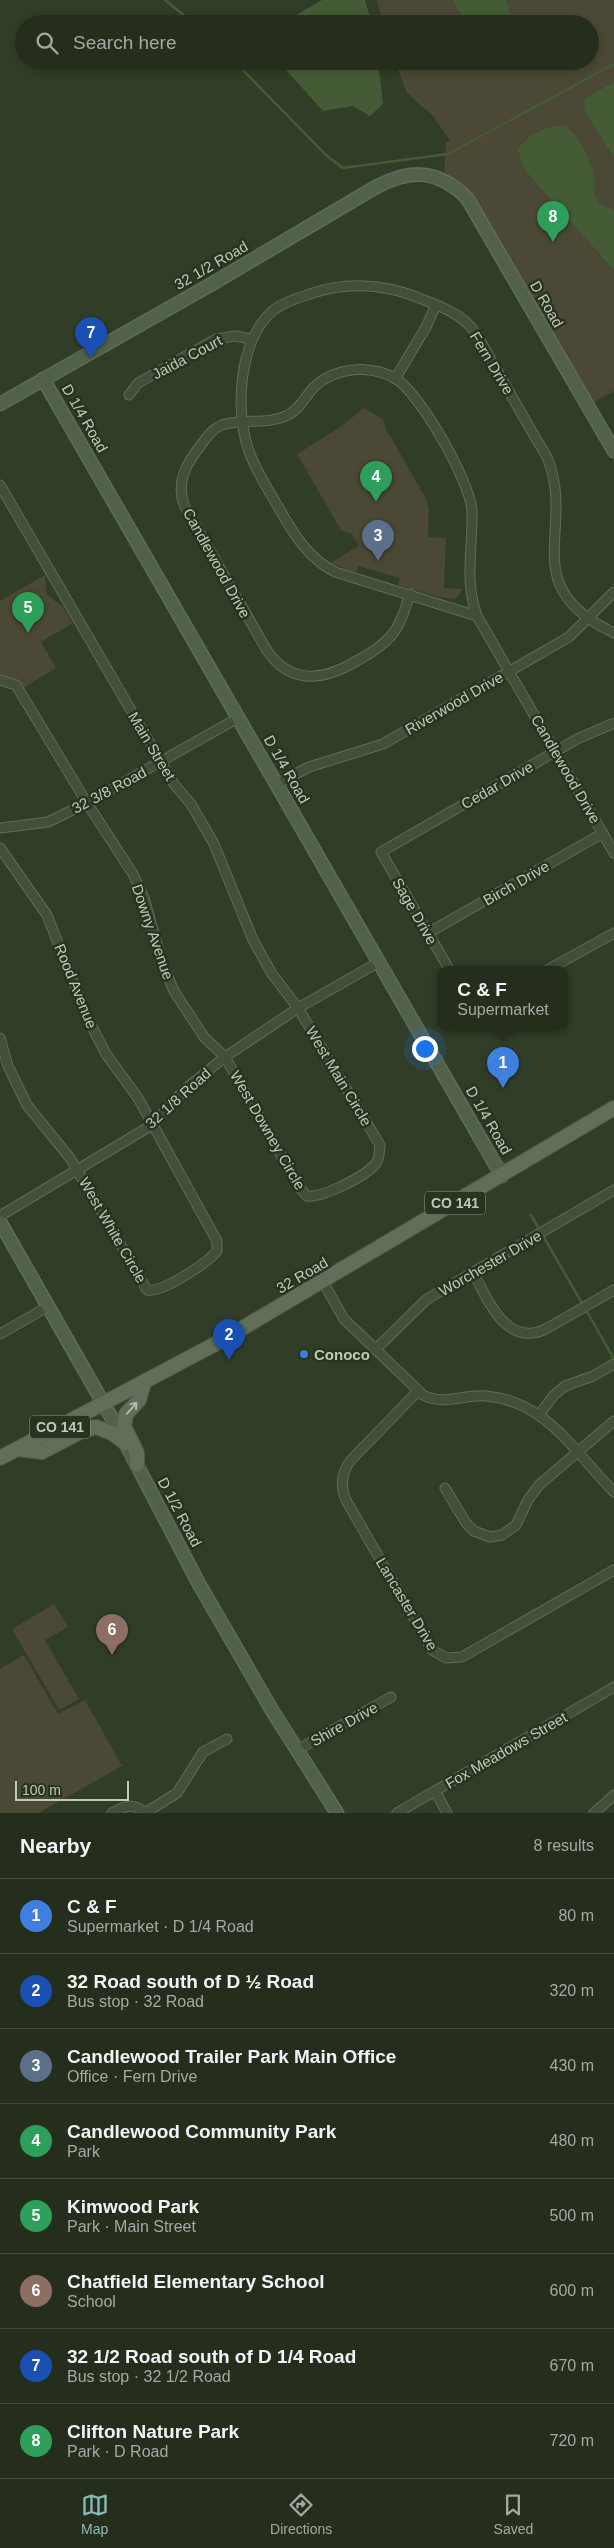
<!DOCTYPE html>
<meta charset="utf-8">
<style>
:root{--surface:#252e1d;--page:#313a2a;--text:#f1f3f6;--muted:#a3a8a4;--line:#424a3b;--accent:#8bbbb9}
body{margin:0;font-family:Helvetica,sans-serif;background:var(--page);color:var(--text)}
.scale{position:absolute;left:15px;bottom:12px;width:114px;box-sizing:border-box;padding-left:5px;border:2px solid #bec9b7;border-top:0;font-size:14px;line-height:18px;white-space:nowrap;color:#bec9b7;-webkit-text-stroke:4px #283320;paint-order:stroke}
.you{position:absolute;left:424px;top:1048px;width:18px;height:18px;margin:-12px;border:4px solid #fff;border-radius:50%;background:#1a73e8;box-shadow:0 0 0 8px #1a73e833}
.badge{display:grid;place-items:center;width:32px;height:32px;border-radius:50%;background:var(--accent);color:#fff;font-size:16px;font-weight:700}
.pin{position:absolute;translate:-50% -41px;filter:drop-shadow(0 1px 2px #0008)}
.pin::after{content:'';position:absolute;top:26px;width:18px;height:15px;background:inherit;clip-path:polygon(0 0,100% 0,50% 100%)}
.popup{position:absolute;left:438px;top:966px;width:130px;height:65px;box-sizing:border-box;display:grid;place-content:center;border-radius:10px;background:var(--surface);filter:drop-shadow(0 1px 4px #0005);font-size:16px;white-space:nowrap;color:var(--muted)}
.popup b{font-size:19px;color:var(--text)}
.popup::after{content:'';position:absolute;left:50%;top:100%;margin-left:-10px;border:10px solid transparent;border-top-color:var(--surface)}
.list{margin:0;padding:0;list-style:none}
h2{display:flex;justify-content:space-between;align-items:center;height:65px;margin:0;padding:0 20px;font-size:21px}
h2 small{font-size:16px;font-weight:400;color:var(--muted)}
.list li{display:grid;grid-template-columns:32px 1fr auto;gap:15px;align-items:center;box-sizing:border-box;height:75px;padding:0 20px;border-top:1px solid var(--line)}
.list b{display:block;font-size:19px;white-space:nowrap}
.list p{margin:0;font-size:16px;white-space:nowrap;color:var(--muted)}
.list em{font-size:16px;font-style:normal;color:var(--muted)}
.icon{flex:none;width:28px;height:28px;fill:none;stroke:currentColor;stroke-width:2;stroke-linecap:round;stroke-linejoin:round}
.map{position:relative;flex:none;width:614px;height:1813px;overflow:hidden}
.search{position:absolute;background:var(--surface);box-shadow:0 2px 8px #0003;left:15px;right:15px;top:15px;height:55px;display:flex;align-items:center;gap:12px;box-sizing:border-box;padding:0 18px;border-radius:28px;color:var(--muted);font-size:19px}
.sheet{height:665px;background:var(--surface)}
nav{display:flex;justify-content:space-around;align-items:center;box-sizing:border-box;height:70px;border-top:1px solid var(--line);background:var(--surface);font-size:14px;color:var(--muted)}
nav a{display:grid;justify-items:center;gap:2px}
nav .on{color:var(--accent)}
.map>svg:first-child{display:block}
</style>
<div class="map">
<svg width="614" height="1813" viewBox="0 0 614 1813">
<rect width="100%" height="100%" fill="#313e27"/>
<g fill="#4b4835">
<polygon points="377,0 614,0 614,391 592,403 474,209 444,180 446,143 450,140 432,115 407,93 395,61 590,61 590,24 383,24"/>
<polygon points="364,408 384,420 385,427 425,497 429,508 428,537 446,538 444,588 462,589 456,599 439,597 398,585 400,578 358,566 356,573 330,563 359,546 352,534 341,530 297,454 339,428"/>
<polygon points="45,575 47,595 62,606 73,623 41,642 56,668 23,688 13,678 0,677 0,601"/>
<polygon points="54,1604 68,1627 45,1640 79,1699 59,1710 12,1629"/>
<polygon points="24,1655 58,1714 85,1700 122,1766 39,1813 0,1813 0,1669"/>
</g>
<g fill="#455b36">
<polygon points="322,0 365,0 372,24 287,24 289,19"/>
<polygon points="453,0 506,0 514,24 467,24"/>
<polygon points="278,61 378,61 383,104 370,116 353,106 323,111"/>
<polygon points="614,82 614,158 584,109 585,99"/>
<path d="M564 125C579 133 591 161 594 178 596 187 591 196 600 203 603 206 610 208 614 210V270L524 169 518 150C528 133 544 127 564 125Z"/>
</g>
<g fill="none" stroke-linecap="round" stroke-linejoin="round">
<g stroke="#455b36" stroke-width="2.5">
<polyline points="165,0 195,24"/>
<polyline points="234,61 326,155 343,168 448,154 614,64"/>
<polyline points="531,1215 583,1305"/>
<polyline points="586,1310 614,1359"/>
</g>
<defs>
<g id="street">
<polyline points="395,379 426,327 436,305"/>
<polyline points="129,395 138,383 216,339 235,336 251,339"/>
<path d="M0 485 161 762 174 784 191 804 214 844 253 940 272 974 298 1008 380 1145C379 1151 380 1158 376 1163 367 1176 322 1198 307 1196L300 1188 225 1057 204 1037 174 991 163 965 144 898 133 874 87 803 16 685 0 680"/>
<path d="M410 594C405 609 401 624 391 636 382 646 371 653 360 659 326 680 291 687 266 649L185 507C175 483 186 464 201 445 207 437 212 429 222 425 243 418 266 425 286 416 298 411 305 397 314 387 335 367 371 364 396 379 420 393 471 483 472 511 473 548 464 580 477 616L614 853"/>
<path d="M477 616 335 572C304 556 290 527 273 498 265 484 256 470 250 454 234 413 238 338 275 309 286 301 301 297 313 293 345 282 382 284 414 296 433 304 455 310 470 326 481 339 489 357 498 372 514 400 530 429 547 457 577 530 514 585 614 633"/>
<polyline points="276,784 309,767 383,744 569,637 614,592"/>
<polyline points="0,828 48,822 87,803 238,718"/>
<path d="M0 848 47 915 86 1015 106 1054 138 1098 217 1241V1251C207 1263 163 1293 147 1290L70 1158 27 1105 8 1066 0 1038"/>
<polyline points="428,933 603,833"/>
<polyline points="449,969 381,852 577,739 614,723"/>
<polyline points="549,969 614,933"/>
<polyline points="0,1216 152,1125 184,1090 225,1057 298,1008 379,962"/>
<path d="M473 1272C488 1300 506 1348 546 1329L614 1290"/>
<path d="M323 1282 344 1319 423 1395C443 1406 465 1394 486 1396 547 1401 575 1453 614 1492"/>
<polyline points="0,1334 49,1306"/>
<polyline points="376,1349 427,1299 614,1190"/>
<path d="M418 1391 351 1460C341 1473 340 1486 346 1500L432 1650 446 1658 462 1657 614 1570"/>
<polyline points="539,1415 554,1395 565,1386 593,1376 614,1364"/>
<polyline points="445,1488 466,1523 474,1531 490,1537 502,1535 516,1525 528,1500 539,1485 614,1421"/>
<polyline points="297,1750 391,1697"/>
<polyline points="435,1791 447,1813"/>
<path d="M112 1813C124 1806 134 1802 145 1813"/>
<polyline points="145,1813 177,1793 203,1752 227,1739"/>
<polyline points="397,1813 614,1687"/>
<polyline points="594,1813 614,1795"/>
</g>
<g id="secondary">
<polyline points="43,379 502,1176"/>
<path d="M0 404 210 285 376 187C412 168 438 170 467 198L614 451"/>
<polyline points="0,1222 118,1429 199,1584 273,1712 337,1813"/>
</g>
<g id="primary">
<polyline points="17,1449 42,1452 82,1431 96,1427 112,1433 125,1443"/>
<polyline points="0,1458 219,1342 614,1108"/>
<polyline points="137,1465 137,1453 124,1426 126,1414 139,1400 144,1383"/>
</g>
</defs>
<use href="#street" stroke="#616c59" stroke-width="11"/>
<use href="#secondary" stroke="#616c59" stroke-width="15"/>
<use href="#primary" stroke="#4f5a47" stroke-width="16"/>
<use href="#street" stroke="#434e3b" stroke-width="9"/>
<use href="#secondary" stroke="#52614a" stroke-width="12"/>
<use href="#primary" stroke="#626e59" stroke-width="14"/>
</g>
<defs><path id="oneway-shaft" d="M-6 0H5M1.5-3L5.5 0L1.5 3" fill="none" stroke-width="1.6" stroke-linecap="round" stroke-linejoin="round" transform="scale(1.25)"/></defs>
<use stroke="#b0bba9" href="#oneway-shaft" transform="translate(132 1408) rotate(-49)"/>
<circle fill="#3f7fe0" stroke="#283320" stroke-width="2" cx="304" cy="1354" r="5"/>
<g text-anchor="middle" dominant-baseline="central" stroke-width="5" stroke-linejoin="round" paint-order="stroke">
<g fill="#283320" stroke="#919c8a" stroke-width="1">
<rect x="425" y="1191.5" width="60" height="23" rx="4"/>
<rect x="30" y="1415.5" width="60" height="23" rx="4"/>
</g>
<g font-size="14" font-weight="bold" fill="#bec9b7">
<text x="455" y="1203">CO 141</text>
<text x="60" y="1427">CO 141</text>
</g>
<g font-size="15" fill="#bec9b7" stroke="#283320">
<text transform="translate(211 265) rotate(-30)">32 1/2 Road</text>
<text transform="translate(547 304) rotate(60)">D Road</text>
<text transform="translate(187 357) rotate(-28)">Jaida Court</text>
<text transform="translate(492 363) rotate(59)">Fern Drive</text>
<text transform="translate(85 418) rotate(60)">D 1/4 Road</text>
<text transform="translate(217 563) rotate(61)">Candlewood Drive</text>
<text transform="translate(454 703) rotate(-30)">Riverwood Drive</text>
<text transform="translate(152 746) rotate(59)">Main Street</text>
<text transform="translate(287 769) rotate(60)">D 1/4 Road</text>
<text transform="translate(566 769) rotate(60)">Candlewood Drive</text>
<text transform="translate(497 785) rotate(-30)">Cedar Drive</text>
<text transform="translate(109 790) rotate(-28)">32 3/8 Road</text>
<text transform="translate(516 883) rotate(-30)">Birch Drive</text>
<text transform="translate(415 911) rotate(60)">Sage Drive</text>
<text transform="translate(153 932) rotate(71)">Downy Avenue</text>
<text transform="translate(76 986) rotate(68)">Rood Avenue</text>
<text transform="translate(339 1076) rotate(59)">West Main Circle</text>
<text transform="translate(178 1098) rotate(-42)">32 1/8 Road</text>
<text transform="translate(489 1120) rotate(60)">D 1/4 Road</text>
<text transform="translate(268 1130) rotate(60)">West Downey Circle</text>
<text transform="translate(113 1230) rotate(60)">West White Circle</text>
<text transform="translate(490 1263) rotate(-30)">Worchester Drive</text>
<text transform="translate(302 1275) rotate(-30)">32 Road</text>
<text transform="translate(180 1512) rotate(62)">D 1/2 Road</text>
<text transform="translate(407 1604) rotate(59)">Lancaster Drive</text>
<text transform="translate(344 1724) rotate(-29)">Shire Drive</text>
<text transform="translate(506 1750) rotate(-30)">Fox Meadows Street</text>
</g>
<g font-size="15" font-weight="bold" fill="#bec9b7" stroke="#283320" text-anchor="start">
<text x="314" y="1354">Conoco</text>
</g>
</g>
</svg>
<div class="scale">100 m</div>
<div class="you"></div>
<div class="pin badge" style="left:503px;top:1088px;background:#3f7fe0">1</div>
<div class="popup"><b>C &amp; F</b>Supermarket</div>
<div class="pin badge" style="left:229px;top:1360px;background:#1a4fb4">2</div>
<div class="pin badge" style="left:378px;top:561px;background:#5c6f8a">3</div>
<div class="pin badge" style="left:376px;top:502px;background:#2e9e5b">4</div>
<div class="pin badge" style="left:28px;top:633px;background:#2e9e5b">5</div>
<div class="pin badge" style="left:112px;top:1655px;background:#8d6e63">6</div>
<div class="pin badge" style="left:91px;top:358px;background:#1a4fb4">7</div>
<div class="pin badge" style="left:553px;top:242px;background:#2e9e5b">8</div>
<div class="search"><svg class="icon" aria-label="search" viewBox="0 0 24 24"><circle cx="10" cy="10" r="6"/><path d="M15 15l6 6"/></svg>Search here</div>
</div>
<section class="sheet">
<h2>Nearby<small>8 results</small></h2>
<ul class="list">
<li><span class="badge" style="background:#3f7fe0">1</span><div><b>C &amp; F</b><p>Supermarket · D 1/4 Road</p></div><em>80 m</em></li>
<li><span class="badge" style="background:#1a4fb4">2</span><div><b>32 Road south of D ½ Road</b><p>Bus stop · 32 Road</p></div><em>320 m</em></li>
<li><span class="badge" style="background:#5c6f8a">3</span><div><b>Candlewood Trailer Park Main Office</b><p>Office · Fern Drive</p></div><em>430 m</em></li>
<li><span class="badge" style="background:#2e9e5b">4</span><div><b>Candlewood Community Park</b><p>Park</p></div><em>480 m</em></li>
<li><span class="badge" style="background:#2e9e5b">5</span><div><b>Kimwood Park</b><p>Park · Main Street</p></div><em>500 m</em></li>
<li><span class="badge" style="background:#8d6e63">6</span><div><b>Chatfield Elementary School</b><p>School</p></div><em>600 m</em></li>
<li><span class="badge" style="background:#1a4fb4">7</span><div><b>32 1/2 Road south of D 1/4 Road</b><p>Bus stop · 32 1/2 Road</p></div><em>670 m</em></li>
<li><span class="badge" style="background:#2e9e5b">8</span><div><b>Clifton Nature Park</b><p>Park · D Road</p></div><em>720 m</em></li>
</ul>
</section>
<nav>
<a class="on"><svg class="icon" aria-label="map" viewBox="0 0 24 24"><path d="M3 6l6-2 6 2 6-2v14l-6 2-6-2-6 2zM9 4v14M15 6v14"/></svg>Map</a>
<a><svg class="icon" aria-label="directions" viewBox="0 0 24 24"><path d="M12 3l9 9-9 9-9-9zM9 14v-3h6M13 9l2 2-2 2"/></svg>Directions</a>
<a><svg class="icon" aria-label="saved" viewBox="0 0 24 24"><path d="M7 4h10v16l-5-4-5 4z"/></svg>Saved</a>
</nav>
